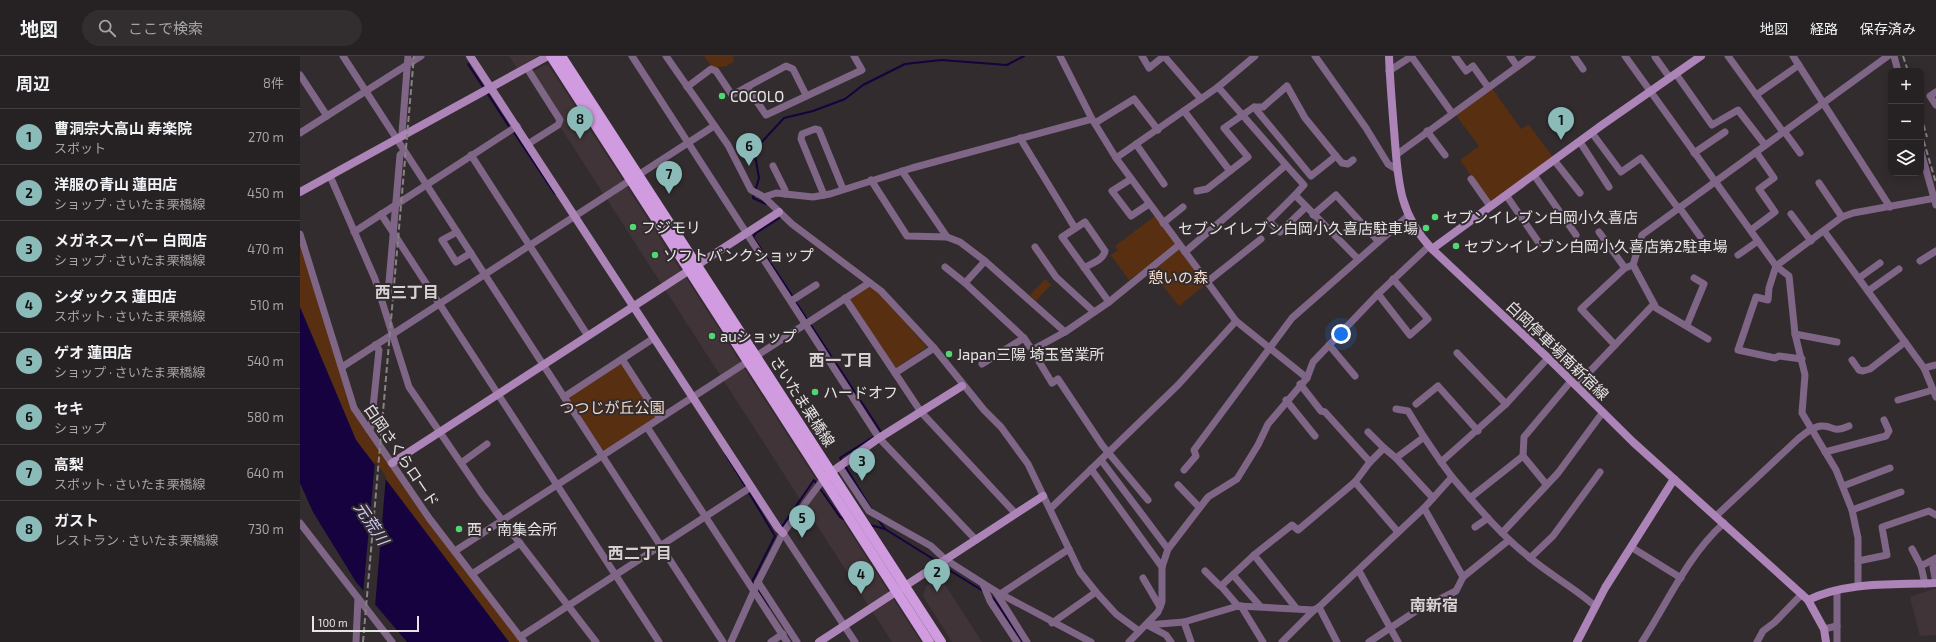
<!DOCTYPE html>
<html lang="ja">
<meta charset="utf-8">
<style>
:root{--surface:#262123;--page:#322e30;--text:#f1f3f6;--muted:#a4a3a6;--line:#423e41;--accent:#8bbbb9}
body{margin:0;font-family:"Exo 2","Noto Sans JP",sans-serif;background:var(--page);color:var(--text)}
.controls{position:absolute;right:12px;top:12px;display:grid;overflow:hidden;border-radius:8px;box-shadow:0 2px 10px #0003}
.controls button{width:36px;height:36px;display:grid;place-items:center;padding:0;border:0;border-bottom:1px solid var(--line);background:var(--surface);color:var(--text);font:20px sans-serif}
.scale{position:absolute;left:12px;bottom:10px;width:107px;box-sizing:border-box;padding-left:4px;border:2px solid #e7e4e5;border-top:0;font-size:11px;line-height:14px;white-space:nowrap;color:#e7e4e5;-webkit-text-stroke:3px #322c2f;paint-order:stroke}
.you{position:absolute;left:1041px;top:278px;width:14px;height:14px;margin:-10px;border:3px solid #fff;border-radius:50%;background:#1a73e8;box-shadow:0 0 0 6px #1a73e833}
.badge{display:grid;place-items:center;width:26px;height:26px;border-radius:50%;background:var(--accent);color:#111;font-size:13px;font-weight:700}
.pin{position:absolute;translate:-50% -33px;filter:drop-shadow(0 1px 2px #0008)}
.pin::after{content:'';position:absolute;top:21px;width:14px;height:12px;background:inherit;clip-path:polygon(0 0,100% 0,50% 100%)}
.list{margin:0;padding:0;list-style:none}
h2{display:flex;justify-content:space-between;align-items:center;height:52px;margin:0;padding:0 16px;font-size:17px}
h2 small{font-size:13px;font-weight:400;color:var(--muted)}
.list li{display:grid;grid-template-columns:26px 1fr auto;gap:12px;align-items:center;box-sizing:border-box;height:56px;padding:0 16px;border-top:1px solid var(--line)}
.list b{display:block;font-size:15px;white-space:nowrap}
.list p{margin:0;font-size:13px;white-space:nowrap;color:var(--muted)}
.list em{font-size:13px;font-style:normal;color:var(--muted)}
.icon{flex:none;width:22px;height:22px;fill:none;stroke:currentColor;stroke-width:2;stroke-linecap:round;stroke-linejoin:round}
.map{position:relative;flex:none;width:1636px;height:586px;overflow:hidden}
header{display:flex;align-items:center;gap:24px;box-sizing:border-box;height:56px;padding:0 20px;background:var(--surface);border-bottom:1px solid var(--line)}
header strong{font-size:19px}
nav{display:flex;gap:22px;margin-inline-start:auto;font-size:14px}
.search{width:280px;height:36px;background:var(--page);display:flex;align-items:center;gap:10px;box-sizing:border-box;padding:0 14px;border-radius:22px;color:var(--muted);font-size:15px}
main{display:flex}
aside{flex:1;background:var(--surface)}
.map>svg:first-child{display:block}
</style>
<header>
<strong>地図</strong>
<div class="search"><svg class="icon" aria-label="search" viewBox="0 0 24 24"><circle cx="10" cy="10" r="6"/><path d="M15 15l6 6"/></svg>ここで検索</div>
<nav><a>地図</a><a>経路</a><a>保存済み</a></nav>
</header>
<main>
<aside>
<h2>周辺<small>8件</small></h2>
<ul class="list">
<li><span class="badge">1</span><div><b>曹洞宗大高山 寿楽院</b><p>スポット</p></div><em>270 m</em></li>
<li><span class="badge">2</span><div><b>洋服の青山 蓮田店</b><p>ショップ · さいたま栗橋線</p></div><em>450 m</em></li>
<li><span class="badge">3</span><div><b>メガネスーパー 白岡店</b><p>ショップ · さいたま栗橋線</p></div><em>470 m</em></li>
<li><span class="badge">4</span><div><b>シダックス 蓮田店</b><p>スポット · さいたま栗橋線</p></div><em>510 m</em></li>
<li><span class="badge">5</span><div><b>ゲオ 蓮田店</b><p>ショップ · さいたま栗橋線</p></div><em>540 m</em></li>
<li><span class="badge">6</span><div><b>セキ</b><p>ショップ</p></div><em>580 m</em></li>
<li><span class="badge">7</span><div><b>高梨</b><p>スポット · さいたま栗橋線</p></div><em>640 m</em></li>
<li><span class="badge">8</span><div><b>ガスト</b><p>レストラン · さいたま栗橋線</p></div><em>730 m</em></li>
</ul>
</aside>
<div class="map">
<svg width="1636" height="586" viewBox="0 0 1636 586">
<rect width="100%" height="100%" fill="#322c2f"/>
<g fill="#403439">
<polygon points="209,0 238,0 217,12"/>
<polygon points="245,9 249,10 621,586 592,586 227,19"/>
<polygon points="640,521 682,586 652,586 623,540 626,530"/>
<polygon points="1636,532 1636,579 1620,580 1610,541"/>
</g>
<g fill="#582f10">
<polygon points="404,0 433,0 434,5 427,10 413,12"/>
<polygon points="1192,32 1221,73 1229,69 1253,101 1190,146 1160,104 1179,90 1155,58"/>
<polygon points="855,160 876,189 829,224 811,199 818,194 815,190"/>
<polygon points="0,188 54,356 126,464 221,586 209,586 56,384 0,251"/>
<polygon points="879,193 905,229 879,250 852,216"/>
<polygon points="745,223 751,229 736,245 730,239"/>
<polygon points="569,230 580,238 627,291 596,312 549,244"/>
<polygon points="320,308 323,309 355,358 355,362 305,394 301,393 269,343 270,340"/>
</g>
<polygon fill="#15023e" points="0,251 56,384 209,586 107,586 56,526 13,456 0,427"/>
<polygon fill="#322c2f" points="75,405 86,420 75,551 63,538"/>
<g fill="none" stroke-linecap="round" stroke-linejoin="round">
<g stroke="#15023e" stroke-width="2">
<polyline points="168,8 184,32"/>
<polyline points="186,35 210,72"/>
<polyline points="213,75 255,138"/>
<polyline points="466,148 453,142 459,122 455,99 458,90 484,62 513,55 545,43 563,29 605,8 641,4 707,9 724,0"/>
<polyline points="480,160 481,161 456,177 453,181 493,241"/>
<polyline points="495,245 581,376 540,402 543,406"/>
<polyline points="426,399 446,431"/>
<polyline points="545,410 572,454"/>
<polyline points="448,435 475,480 452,526 454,529"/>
<polyline points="578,463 585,473"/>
<polyline points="570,469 585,473 638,506"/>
<polyline points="481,472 514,424 540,461 544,463"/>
<polyline points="641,509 683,535"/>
<polyline points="457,533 468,551"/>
<polyline points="690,540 694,543 723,586"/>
</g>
<g stroke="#7f6686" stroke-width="7">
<polyline points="43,0 423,586"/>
<polyline points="332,0 579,382 676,484"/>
<polyline points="366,0 428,89 451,134 464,141 492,168 581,235 634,292 684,354 701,371 728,408 780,516 796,536 816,558 839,575"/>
<polyline points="760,0 792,63 816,102 936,265 1007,322 968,368 958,389 937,423 908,441 868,493 862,511 862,546 858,556 829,586"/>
<polyline points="842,0 849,12 864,0 901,43"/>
<polyline points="1015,0 1066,72 1088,108 1096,113"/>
<polyline points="1111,0 1152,57"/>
<polyline points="1155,0 1166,15 1173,10 1188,31"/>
<polyline points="1210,0 1217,10"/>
<polyline points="1274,0 1283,13"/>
<polyline points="1325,0 1476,210 1489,220 1495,278 1505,319 1502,357 1536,414 1552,454 1558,482 1558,529"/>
<polyline points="1428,0 1483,76"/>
<polyline points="1493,0 1590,151"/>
<polyline points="1594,0 1598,15"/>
<polyline points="1355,1 1370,22"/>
<polyline points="227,12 260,64 258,69 228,88"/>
<polyline points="1089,15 1112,0"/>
<polyline points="1376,18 1412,69 1438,54 1465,89"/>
<polyline points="0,19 27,60"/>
<polyline points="387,31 411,13 416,15 432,39 486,10 493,13 506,39"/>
<polyline points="447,31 466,59 562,14 554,0"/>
<polyline points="1456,39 1499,9"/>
<polyline points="1636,49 1630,40 1636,36"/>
<polyline points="884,55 930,115 948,101 924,72 954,51 963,51 987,30 1005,62 1036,100 1011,120 954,51"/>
<polyline points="795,67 834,43 858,74"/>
<polyline points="1127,75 1145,99"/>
<polyline points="1484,75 1500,97"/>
<polyline points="0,77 121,0"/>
<polyline points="1292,77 1321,116 1341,102 1378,152"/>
<polyline points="103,80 102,77 108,0"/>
<polyline points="720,82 775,172"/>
<polyline points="1280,86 1309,131"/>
<polyline points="836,88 864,128"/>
<polyline points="1621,96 1636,149"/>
<polyline points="1394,97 1425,76"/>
<polyline points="171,99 288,280"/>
<polyline points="1096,99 1232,0"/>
<polyline points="1036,100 1042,107 1048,108 1053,104"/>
<polyline points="816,102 918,31 955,0"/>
<polyline points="1254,104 1280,137"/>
<polyline points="986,109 1004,129 995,139 1058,203"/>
<polyline points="473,110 485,134 485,138"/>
<polyline points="602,115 647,181 660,186 685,205 765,276"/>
<polyline points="1234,119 1276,179"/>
<polyline points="30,120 75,223 109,331 182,438 296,586"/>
<polyline points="831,123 812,135 831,160 849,148"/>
<polyline points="1171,123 1190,150"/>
<polyline points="571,124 607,180 647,181"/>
<polyline points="1519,127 1542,161"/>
<polyline points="897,135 907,133 930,115"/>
<polyline points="524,139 501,83 502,78 515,73 519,74 543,133"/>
<polyline points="995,139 969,165 980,176 1006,151"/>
<polyline points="1206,139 1239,187"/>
<polyline points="464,141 476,137 513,141 530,138 612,112 792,63"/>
<polyline points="1379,151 1402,183"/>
<polyline points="81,158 359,586"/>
<polyline points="1491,158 1511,185"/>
<polyline points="1013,159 1036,139 1078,185"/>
<polyline points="863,167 883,151"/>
<polyline points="1451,174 1475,156 1459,133 1474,122 1456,96"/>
<polyline points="1524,175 1624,312 1636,341"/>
<polyline points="54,176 217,70"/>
<polyline points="157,176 142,184 156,206 171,197"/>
<polyline points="1299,176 1325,212"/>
<polyline points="0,178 54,352 129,462 224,586"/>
<polyline points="735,191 756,221 794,256"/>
<polyline points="885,196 986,109 918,31"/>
<polyline points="1438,199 1458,185"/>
<polyline points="1620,205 1636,195"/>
<polyline points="645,211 665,227 724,282"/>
<path d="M784 212C791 207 803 205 805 195L785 166 762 181 809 246"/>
<polyline points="1559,222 1580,207"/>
<polyline points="907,226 961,183"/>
<polyline points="665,227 685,205"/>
<polyline points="1568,235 1599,213"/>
<polyline points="1078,238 1110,279 1128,263 1093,223"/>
<polyline points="82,242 88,238 100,99 104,95"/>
<polyline points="545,242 595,317 634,292"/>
<polyline points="491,245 516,229"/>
<polyline points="1354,248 1356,252 1408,283"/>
<polyline points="1387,269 1404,228 1394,222"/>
<polyline points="1495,278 1537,286"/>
<polyline points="1029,289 1055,320"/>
<polyline points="1315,289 1281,253 1325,212 1333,209"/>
<polyline points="732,294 752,327 758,323 802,389 848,444"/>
<polyline points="1157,297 1206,348"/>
<polyline points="322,303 360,362"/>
<polyline points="1502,303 1479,300 1475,302 1438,294 1456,241 1468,244 1469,232 1476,210 1542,161 1553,157 1636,142"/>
<polyline points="1552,304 1559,314 1563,315 1570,313 1605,286"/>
<polyline points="682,308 724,282 732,294 765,276 809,246 879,189"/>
<polyline points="42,311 414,70"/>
<polyline points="1624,312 1636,309"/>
<polyline points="595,317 621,356 716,458"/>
<polyline points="1007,322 1013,306 1078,238 1129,190"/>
<polyline points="1000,328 1021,355 1025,356 1070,406"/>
<polyline points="1276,330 1354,248 1333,209 1342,179 1588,0"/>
<polyline points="264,341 354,282"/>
<polyline points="986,344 1015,380"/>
<polyline points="1598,344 1633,334"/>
<polyline points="1116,348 1138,330 1178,375"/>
<polyline points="1096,353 1108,355 1124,381"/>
<polyline points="347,371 487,586"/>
<polyline points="69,374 71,371 79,294 75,289"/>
<polyline points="1068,376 1084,392"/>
<polyline points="1525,396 1586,380 1589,375 1584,364"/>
<polyline points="1223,400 1246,428"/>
<polyline points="1096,402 1133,442"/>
<polyline points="801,404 868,493"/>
<polyline points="161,407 187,388"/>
<polyline points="539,410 569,455 631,490 646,504 695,535 791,586"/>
<polyline points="791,413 862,511"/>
<polyline points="884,414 896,400 894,394 992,262 1109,159"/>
<path d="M1152 421C1176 449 1200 478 1229 501 1250 519 1275 532 1295 550"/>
<polyline points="1055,426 1098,476"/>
<polyline points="878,429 899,451"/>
<polyline points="1543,430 1590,412"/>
<polyline points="1170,442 1223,400 1224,381 1271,325"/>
<polyline points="1124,452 1163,521 1209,484"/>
<polyline points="750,453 878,329 936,265"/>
<polyline points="1552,454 1601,436"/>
<path d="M1416 460 1498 383C1504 378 1512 371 1521 370 1535 369 1530 378 1549 370"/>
<polyline points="0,467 92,586"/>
<polyline points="1175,471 1188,462"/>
<polyline points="483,477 555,586"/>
<polyline points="1202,477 1258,417 1303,356"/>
<polyline points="1331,491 1381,522"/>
<polyline points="1612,493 1621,510 1625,528"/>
<polyline points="155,495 569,227"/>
<polyline points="954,499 996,552"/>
<polyline points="1230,502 1253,480 1300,416"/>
<polyline points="1558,505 1587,499 1582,471 1629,455 1636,459"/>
<polyline points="1621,510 1636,502"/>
<polyline points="905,515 919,529 921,530"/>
<polyline points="1059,515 1098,586"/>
<polyline points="172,518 220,487"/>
<polyline points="933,519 960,550"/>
<polyline points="843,522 860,551"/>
<polyline points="458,526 497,586"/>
<polyline points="1636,527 1633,511 1636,509"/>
<polyline points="683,528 690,545 717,586"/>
<polyline points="1537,534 1537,570"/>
<polyline points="695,535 727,586"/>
<polyline points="702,537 769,493"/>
<polyline points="938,550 921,530 954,499 992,469 998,474 1055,426 1070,406 1084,392 1096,402 1124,381 1141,406"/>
<polyline points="941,550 963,586"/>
<polyline points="1019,551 1037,586"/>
<polyline points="884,566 891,586"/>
<polyline points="752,567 796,536"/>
<polyline points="847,569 884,566 938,550 1014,554 1019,551 1124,452 1152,421 1141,406 1206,348 1248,302"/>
<polyline points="847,569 866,579 871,586"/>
<polyline points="1524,573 1537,570 1537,586"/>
<polyline points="220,581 451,431"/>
<polyline points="56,586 58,542"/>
<polyline points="431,586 458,526 483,477 525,421"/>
<polyline points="471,586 483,578"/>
<polyline points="982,586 1014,554"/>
<polyline points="1069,586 1116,555 1156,535 1163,521"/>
<path d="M1342 586C1368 546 1388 499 1424 467"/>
<polyline points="1457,586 1463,575 1475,566 1502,538"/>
</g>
<g stroke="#ad84b8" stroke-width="8">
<polyline points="170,0 478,472 483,477"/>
<path d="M1089 0C1090 25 1092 49 1094 74 1098 121 1097 156 1132 193L1248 302 1333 386 1508 544 1524 573 1526 586"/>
<polyline points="0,136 248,0"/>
<polyline points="1132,193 1302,69 1401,0"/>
<polyline points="92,407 479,156"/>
<polyline points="526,420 579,382 662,330"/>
<path d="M1508 544C1548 525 1593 529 1636 527"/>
<polyline points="519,586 743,440"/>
<polyline points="1277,586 1305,532 1374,423"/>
</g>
<g stroke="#d19bdf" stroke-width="10">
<polyline points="251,0 629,586"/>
<polyline points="261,0 641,586"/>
</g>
<g stroke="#878284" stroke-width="2" stroke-dasharray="6 3" stroke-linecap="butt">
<polyline points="1603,0 1608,15"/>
<polyline points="1621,60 1627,81"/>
<polyline points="1621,76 1636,127"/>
<polyline points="63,586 114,0"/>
</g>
</g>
<g fill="#51d674" stroke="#322c2f" stroke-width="1.5">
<circle cx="422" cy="40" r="4"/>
<circle cx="1135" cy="161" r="4"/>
<circle cx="333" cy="171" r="4"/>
<circle cx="1126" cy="172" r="4"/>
<circle cx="1156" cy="190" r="4"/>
<circle cx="355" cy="199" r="4"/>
<circle cx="412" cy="280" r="4"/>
<circle cx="649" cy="298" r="4"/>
<circle cx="515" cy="336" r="4"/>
<circle cx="159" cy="473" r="4"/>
</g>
<g text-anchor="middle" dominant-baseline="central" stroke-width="4" stroke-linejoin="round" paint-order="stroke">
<g font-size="15" fill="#e7e4e5" stroke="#322c2f" text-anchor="start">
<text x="430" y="40">COCOLO</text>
<text x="1143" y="161">セブンイレブン白岡小久喜店</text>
<text x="341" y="171">フジモリ</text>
<text x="1118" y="172" text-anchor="end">セブンイレブン白岡小久喜店駐車場</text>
<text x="1164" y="190">セブンイレブン白岡小久喜店第2駐車場</text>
<text x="363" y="199">ソフトバンクショップ</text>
<text x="420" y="280">auショップ</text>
<text x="657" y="298">Japan三陽 埼玉営業所</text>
<text x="523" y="336">ハードオフ</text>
<text x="167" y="473">西・南集会所</text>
</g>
<g font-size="15" fill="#f2dbcd" stroke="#322c2f">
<text x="878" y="221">憩いの森</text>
<text x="312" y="351">つつじが丘公園</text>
</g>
<g font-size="15" fill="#e7e4e5" stroke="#322c2f">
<text transform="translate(1258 294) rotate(44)">白岡停車場南新宿線</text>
<text transform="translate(503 345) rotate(57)">さいたま栗橋線</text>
<text transform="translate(102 399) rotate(56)">白岡さくらロード</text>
</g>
<g font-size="16" font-weight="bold" fill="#d8d1d4" stroke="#322c2f">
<text x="107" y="235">西三丁目</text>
<text x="541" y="303">西一丁目</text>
<text x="340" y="496">西二丁目</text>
<text x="1134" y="548">南新宿</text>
</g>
<g font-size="16" font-style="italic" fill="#cfccfb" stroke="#322c2f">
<text transform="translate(72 467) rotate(56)">元荒川</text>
</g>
</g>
</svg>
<div class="controls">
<button>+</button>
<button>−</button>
<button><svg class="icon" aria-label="layers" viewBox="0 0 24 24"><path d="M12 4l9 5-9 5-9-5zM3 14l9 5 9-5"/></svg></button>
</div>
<div class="scale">100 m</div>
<div class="you"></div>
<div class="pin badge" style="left:1261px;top:84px">1</div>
<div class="pin badge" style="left:637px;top:536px">2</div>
<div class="pin badge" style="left:562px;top:425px">3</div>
<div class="pin badge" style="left:561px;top:538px">4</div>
<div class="pin badge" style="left:502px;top:482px">5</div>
<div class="pin badge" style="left:449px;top:110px">6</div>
<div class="pin badge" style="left:369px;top:138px">7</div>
<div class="pin badge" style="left:280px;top:83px">8</div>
</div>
</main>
